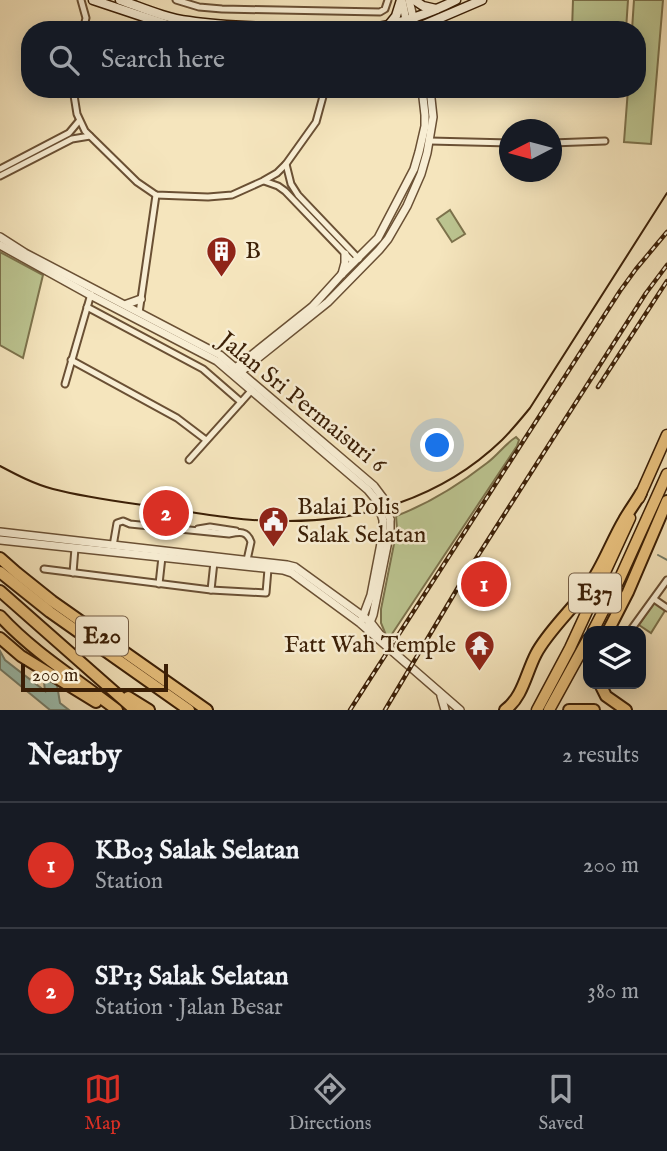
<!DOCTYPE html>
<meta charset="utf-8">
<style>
:root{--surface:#171b24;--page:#242831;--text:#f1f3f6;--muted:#9ea1a6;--line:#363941;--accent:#d93025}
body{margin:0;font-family:"IM FELL English",serif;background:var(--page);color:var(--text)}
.controls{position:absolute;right:21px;bottom:21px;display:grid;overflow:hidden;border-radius:14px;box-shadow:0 4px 18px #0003}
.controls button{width:63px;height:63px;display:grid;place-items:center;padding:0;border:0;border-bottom:2px solid var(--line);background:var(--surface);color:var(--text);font:35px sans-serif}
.compass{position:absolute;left:499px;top:119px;width:63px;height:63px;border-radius:50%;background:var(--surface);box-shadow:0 4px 18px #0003;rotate:264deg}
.scale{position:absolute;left:21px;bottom:18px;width:147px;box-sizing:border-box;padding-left:7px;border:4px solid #3b1f06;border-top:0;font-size:19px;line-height:24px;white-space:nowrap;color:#3b1f06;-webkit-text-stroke:5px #f8eed4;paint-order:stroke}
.you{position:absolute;left:438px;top:446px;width:24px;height:24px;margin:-18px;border:5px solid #fff;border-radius:50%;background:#1a73e8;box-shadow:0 0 0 10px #1a73e833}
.badge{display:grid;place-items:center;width:46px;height:46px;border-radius:50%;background:var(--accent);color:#fff;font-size:23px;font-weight:700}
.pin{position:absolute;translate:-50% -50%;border:4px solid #fff;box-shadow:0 2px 7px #0006}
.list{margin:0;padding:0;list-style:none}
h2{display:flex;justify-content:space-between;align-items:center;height:91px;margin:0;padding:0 28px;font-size:30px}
h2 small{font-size:23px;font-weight:400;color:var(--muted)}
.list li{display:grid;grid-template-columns:46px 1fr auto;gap:21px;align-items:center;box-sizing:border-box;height:126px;padding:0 28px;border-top:2px solid var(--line)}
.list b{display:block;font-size:26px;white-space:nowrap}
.list p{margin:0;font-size:23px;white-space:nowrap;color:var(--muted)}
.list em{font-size:23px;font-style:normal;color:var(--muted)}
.icon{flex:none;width:38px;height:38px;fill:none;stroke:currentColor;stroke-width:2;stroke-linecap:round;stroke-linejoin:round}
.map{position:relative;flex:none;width:667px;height:710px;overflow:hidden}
.search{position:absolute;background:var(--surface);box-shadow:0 4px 18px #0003;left:21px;right:21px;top:21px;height:77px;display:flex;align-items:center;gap:18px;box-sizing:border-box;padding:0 24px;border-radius:28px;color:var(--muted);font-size:26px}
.sheet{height:343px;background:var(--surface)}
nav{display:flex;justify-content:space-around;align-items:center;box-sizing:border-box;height:98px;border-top:2px solid var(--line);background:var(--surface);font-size:19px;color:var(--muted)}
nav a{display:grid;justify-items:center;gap:4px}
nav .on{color:var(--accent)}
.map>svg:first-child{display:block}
</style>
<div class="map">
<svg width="667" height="710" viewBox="0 0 667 710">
<rect width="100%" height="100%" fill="#f5e5bd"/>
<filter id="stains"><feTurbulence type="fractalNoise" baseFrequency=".00286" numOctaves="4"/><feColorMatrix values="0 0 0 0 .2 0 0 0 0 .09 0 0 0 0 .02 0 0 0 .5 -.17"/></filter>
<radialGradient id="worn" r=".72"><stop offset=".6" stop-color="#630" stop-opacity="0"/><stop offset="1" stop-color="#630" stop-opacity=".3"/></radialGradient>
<g fill="#bcc591" stroke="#7c724c" stroke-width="2">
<polygon points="573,0 628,0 626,30 572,30"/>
<polygon points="634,0 663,0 651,144 624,142 628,89 637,89 637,30 632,30"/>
<polygon points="450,210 465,234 452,242 437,219"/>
<polygon points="0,252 43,275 23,358 0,345"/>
<path d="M516 437 519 440 517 446 388 640 381 623V609L397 529 396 516C428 504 460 484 487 463 498 455 505 444 516 437Z"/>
<polygon points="655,601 666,609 651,633 639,625"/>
</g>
<polygon fill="#9cbfb0" stroke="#757f6c" stroke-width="2" points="0,651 5,660 45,691 43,672 56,679 60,703 69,710 50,710 0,669"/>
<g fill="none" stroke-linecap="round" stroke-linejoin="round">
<polyline stroke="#757f6c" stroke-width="2" points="658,555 667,560"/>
<defs>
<g id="minor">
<polyline points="81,0 86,18 83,30"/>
<polyline points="176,0 199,7 222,9 380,12 385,9 388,0"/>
<polyline points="73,89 77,114 85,131 137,182 156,195 208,197 232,195 263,181 277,173 286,164 316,122 325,89"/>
<polyline points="430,141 510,143"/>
<polyline points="552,143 605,141"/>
<polyline points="286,164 291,184 298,195 359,259"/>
<polyline points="0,169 69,133 79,121"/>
<polyline points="0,176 72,139 90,136"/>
<polyline points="264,181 278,186 285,191 354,263"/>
<polyline points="87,307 203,369 241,402"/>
<polyline points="139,313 156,195"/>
<polyline points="71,360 177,418 206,440"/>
<polyline points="65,384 91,294"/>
<polyline points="189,460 251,391"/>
<polyline points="198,529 210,527 236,531"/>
<path d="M113 546 117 523 123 521 130 524 229 534C239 532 247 530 251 542L247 560"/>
<polyline points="44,569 211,590 266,593 268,569"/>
<polyline points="73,573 75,548"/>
<polyline points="159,584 162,557"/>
<polyline points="211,590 214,562"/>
<polyline points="654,599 667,608"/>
<polyline points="630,631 667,580"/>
</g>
<g id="tertiary">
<polyline points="402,0 408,30"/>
<polyline points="409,0 416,30"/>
<polyline points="0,237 25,253 220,355 374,486 383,498"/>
<polyline points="0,245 90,295 217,361 368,490 377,501"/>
<polyline points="342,274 345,263 345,254"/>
<polyline points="127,304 141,299"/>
<polyline points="233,370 312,307 341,275 378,238 414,169 419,152 425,126 425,115 422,89"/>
<polyline points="238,374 328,302 379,250 388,239 407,206 421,174 427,153 433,117 430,89"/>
<polyline points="0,532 287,565 295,567 364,617 371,623 385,641"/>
<polyline points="0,540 283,570 292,573 360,623 460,710"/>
<polyline points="362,619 371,595 383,533 383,520"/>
<polyline points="369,625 373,615 390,531 390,519"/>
<polyline points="441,696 445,710"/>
</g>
<g id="secondary">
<polyline points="93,0 183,30"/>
<path d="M120 0C143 8 165 18 189 21 239 29 291 26 342 30"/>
<polyline points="414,0 423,6 436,9"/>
<polyline points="388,26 396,16 401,0"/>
<path d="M363 30C395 25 427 15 456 0"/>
<polyline points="412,30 482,0"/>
</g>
<g id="trunk">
<polyline points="639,498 667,435"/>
<polyline points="593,631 620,578 667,474"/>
<polyline points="537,710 570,648 630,518"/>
<polyline points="549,710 588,639"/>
</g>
<g id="motorway">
<polyline points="0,558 17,573 52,601 207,710"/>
<polyline points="0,572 50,612 189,710"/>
<polyline points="0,591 135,710"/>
<path d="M0 616C34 653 77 679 117 710"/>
<polyline points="608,631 628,592 667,501"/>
<polyline points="0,638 21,656 96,702"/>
<polyline points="600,684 606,696 626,710"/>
<polyline points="128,697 149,710"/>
<path d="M505 710C523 697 526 673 536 654 548 631 573 609 588 587 603 566 611 542 624 520 629 511 636 502 641 493"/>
<polyline points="569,710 594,710"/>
</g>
</defs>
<use href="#minor" stroke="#6a5034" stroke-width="9"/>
<use href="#tertiary" stroke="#6a5034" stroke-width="10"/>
<use href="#secondary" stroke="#3b1f06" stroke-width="11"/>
<use href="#trunk" stroke="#3b1f06" stroke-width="13"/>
<use href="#motorway" stroke="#3b1f06" stroke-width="14"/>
<use href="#minor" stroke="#f8eed4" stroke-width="5"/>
<use href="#tertiary" stroke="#f8eed4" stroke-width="7"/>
<use href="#secondary" stroke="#f8eed4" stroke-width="8"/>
<use href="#trunk" stroke="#eac27e" stroke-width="10"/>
<use href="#motorway" stroke="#eac27e" stroke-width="10"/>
<path stroke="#3b1f06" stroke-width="2" d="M0 466C17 475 34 484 53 489 87 498 123 502 158 507 198 513 239 521 279 521 361 523 442 498 502 440 512 430 521 419 530 408L667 193"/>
<defs>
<g id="rail">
<polyline points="598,387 667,281"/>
<polyline points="350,710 620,291 636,269 667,232"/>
<polyline points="385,710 463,579 612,346 646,293 667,265"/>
</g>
</defs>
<use href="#rail" stroke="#3b1f06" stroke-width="4.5"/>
<use href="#rail" stroke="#f8eed4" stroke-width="2" stroke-dasharray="5" stroke-linecap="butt"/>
<defs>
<g id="tertiary-bridge">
<polyline points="383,498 390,519"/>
<polyline points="377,501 383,520"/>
</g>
</defs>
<use href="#tertiary-bridge" stroke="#6a5034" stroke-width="10" stroke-linecap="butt"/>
<use href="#tertiary-bridge" stroke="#f8eed4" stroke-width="7"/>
</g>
<defs>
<symbol id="building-pin" viewBox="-11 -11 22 30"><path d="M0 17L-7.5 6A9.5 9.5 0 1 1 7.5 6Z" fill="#8f2418" stroke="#f8eed4"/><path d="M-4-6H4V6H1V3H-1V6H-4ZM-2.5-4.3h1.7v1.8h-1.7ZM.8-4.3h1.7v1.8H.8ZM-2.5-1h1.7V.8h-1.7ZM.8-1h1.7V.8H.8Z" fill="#fff"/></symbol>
<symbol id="civic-pin" viewBox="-11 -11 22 30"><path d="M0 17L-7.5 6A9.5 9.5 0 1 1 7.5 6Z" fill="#8f2418" stroke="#f8eed4"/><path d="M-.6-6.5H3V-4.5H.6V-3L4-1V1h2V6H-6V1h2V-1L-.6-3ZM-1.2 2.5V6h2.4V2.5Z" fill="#fff"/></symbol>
<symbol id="temple-pin" viewBox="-11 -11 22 30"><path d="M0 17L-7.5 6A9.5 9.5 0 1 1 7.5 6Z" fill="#8f2418" stroke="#f8eed4"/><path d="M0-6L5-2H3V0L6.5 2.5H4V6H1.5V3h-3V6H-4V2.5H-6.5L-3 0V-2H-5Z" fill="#fff"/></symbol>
</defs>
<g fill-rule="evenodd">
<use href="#building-pin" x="204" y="234" width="35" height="47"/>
<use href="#civic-pin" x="256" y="504" width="35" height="47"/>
<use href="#temple-pin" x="462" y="628" width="35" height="47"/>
</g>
<g text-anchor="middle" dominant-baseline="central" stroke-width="5" stroke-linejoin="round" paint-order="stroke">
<g fill="#f8eed4" stroke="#745d44" stroke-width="2">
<rect x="569" y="573.5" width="52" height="39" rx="5"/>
<rect x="76" y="616.5" width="52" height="39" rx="5"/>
</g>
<g font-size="23" font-weight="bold" fill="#3b1f06">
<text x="595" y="593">E37</text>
<text x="102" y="636">E20</text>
</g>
<g font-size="24" fill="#3b1f06" stroke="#f8eed4" text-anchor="start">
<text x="245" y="251">B</text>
<text x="297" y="507">Balai Polis<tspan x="297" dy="28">Salak Selatan</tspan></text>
<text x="456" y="645" text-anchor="end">Fatt Wah Temple</text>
</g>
<g font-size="24" fill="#3b1f06" stroke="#f8eed4">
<text transform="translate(302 403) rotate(39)">Jalan Sri Permaisuri 6</text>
</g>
</g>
<rect width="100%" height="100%" filter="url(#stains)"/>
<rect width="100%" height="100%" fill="url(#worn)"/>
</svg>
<div class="controls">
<button><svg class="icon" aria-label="layers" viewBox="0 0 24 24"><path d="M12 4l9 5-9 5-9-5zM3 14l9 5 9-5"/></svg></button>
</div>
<svg class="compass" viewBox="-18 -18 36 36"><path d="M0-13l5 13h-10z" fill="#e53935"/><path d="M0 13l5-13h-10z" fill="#9ea1a6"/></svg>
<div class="scale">200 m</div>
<div class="you"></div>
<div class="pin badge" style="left:484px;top:584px">1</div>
<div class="pin badge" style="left:166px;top:513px">2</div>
<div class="search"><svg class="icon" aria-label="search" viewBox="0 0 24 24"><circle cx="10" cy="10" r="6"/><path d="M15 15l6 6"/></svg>Search here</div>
</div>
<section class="sheet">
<h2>Nearby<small>2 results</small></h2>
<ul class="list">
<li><span class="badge">1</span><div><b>KB03 Salak Selatan</b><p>Station</p></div><em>200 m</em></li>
<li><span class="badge">2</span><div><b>SP13 Salak Selatan</b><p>Station · Jalan Besar</p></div><em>380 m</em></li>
</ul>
</section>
<nav>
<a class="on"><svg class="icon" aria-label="map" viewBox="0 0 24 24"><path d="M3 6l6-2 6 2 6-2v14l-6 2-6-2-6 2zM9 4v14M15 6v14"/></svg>Map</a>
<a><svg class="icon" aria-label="directions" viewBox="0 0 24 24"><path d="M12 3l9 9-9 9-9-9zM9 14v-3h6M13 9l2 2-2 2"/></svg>Directions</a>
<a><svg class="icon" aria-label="saved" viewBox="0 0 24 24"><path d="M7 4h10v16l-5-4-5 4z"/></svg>Saved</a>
</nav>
